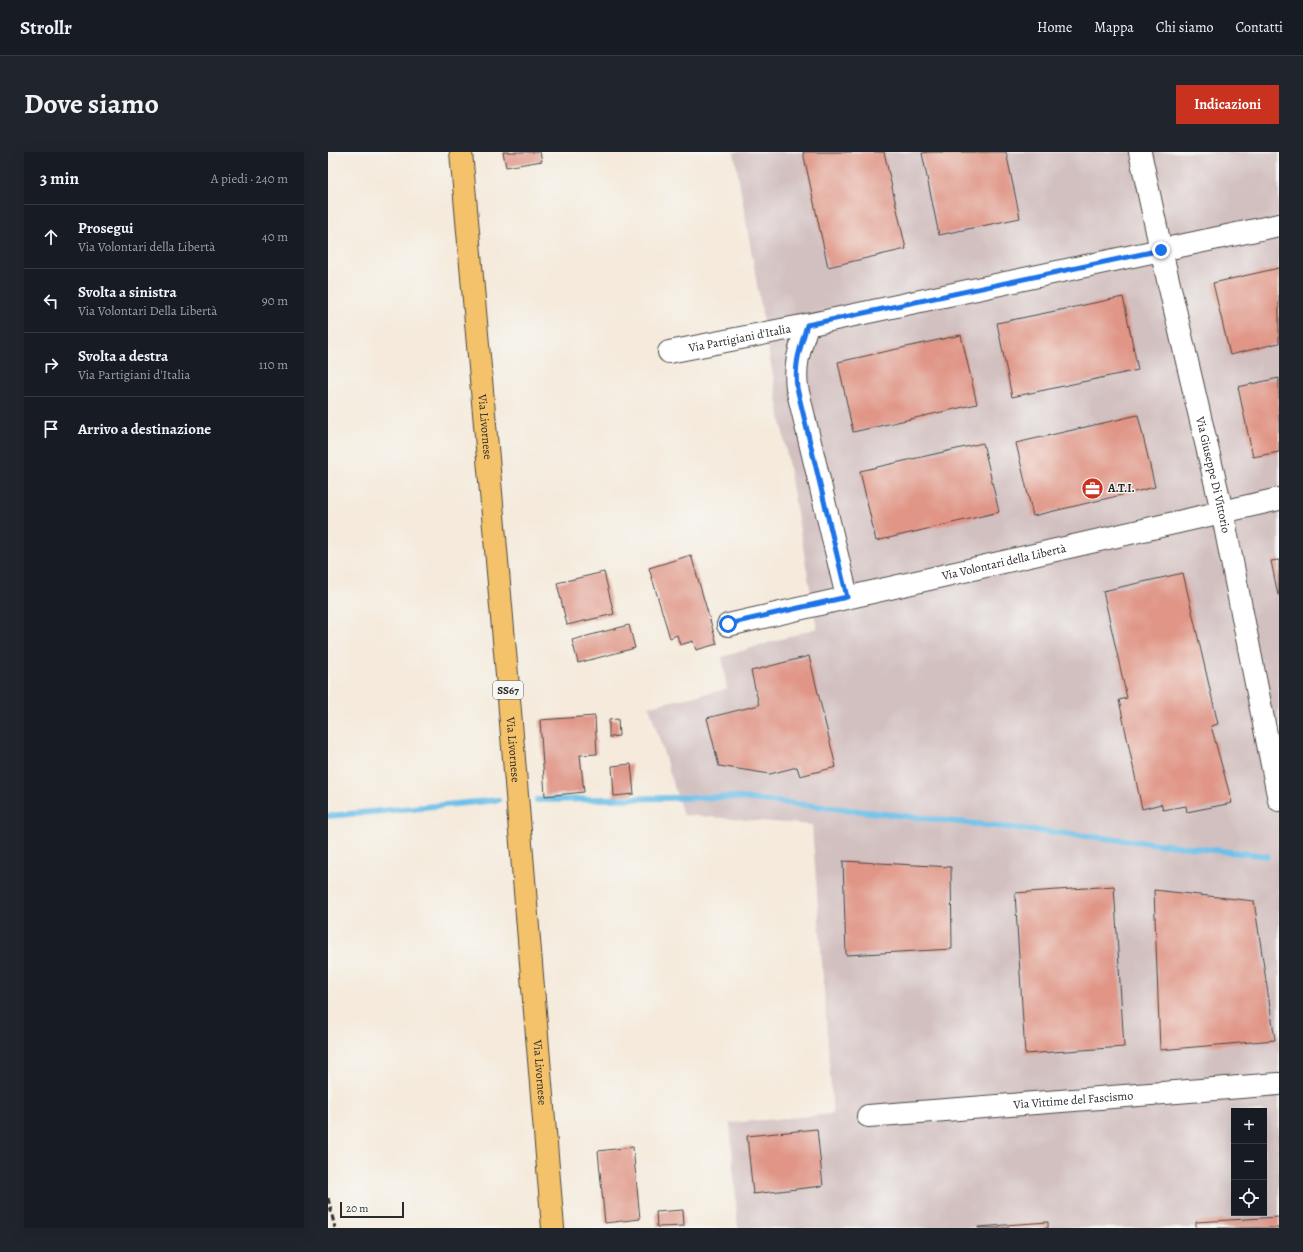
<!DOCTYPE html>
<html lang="it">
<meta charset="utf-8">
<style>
:root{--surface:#171b24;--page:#20242c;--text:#f1f3f6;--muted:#9ea1a6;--line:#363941;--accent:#c8321e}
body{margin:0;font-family:Alegreya,serif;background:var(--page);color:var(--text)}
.controls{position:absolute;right:12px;bottom:12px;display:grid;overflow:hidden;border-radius:0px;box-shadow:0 4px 16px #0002}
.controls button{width:36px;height:36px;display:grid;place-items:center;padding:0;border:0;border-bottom:1px solid var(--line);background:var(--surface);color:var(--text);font:20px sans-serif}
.scale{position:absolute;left:12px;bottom:10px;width:64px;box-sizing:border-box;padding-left:4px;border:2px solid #2b2b2b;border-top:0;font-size:11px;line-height:14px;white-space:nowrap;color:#2b2b2b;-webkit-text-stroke:3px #f6f6f2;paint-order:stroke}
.stop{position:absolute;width:12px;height:12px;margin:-9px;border:3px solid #1a73e8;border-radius:50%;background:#fff}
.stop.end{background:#1a73e8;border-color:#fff;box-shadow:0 1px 4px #0008}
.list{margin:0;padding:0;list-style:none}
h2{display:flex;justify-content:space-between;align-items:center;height:52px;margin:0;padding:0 16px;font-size:17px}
h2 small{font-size:13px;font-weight:400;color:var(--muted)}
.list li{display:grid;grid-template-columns:26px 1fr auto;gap:12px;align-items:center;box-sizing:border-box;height:64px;padding:0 16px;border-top:1px solid var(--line)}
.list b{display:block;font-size:15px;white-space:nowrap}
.list p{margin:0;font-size:13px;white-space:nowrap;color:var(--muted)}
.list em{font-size:13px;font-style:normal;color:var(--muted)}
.icon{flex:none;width:22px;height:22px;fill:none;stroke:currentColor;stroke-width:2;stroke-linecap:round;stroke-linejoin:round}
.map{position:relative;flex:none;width:951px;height:1076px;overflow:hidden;border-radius:0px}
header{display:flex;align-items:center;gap:24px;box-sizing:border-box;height:56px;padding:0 20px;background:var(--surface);border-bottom:1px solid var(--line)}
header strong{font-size:19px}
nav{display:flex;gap:22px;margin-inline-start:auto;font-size:14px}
.intro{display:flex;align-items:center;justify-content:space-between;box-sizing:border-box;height:96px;padding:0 24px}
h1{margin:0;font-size:28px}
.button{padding:10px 18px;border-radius:0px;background:var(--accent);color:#fff;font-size:14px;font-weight:700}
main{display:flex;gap:24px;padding:0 24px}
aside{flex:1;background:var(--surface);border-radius:0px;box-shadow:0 4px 16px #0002}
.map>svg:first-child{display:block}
</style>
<header>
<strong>Strollr</strong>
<nav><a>Home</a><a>Mappa</a><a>Chi siamo</a><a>Contatti</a></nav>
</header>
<div class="intro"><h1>Dove siamo</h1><a class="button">Indicazioni</a></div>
<main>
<aside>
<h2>3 min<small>A piedi · 240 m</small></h2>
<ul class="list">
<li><svg class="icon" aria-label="ahead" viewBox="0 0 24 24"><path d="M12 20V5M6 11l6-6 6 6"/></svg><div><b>Prosegui</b><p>Via Volontari della Libertà</p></div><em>40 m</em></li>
<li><svg class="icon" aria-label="left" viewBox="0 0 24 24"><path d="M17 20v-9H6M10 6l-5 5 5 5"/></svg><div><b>Svolta a sinistra</b><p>Via Volontari Della Libertà</p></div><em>90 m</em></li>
<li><svg class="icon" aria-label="right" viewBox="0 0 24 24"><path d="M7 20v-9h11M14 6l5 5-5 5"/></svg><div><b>Svolta a destra</b><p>Via Partigiani d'Italia</p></div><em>110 m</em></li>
<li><svg class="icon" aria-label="arrive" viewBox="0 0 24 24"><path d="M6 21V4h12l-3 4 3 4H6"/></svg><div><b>Arrivo a destinazione</b></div></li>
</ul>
</aside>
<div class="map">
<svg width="951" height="1076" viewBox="0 0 951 1076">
<rect width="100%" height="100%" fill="#f6f6f2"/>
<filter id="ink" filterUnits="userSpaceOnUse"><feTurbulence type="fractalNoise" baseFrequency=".025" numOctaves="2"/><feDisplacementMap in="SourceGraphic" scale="8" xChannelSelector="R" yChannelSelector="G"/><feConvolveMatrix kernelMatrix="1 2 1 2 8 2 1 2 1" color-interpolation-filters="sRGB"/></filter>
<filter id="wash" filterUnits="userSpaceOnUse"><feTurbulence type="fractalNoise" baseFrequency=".012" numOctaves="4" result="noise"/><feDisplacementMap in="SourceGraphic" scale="16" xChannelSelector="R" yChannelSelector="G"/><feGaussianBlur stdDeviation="0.9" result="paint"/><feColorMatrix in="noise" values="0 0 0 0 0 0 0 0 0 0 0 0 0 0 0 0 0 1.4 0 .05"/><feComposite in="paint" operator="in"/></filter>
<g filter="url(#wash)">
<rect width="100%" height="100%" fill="#f5eadb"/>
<path fill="#d2bfc0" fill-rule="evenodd" d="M406 0H951V1076H410L402 971 505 962 484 673 355 663 321 554 399 537 394 505 489 476ZM906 959H936V1061H906Z"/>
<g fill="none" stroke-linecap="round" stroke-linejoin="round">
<g stroke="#6cbfe8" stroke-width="6">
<polyline points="209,648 404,645 939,704"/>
<polyline points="0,664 170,648"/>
</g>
</g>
<g id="blocks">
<g fill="#e09586">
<polygon points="175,0 212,0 214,9 178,15"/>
<polygon points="475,0 556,0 578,97 500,115"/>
<polygon points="601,0 678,0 692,66 611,83 594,1"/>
<polygon points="951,116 951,191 902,203 885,131"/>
<polygon points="795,145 810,218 684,245 669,171"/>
<polygon points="633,183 649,252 525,280 510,210"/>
<polygon points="951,226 951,300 925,305 910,235"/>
<polygon points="810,263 827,335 705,364 688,291"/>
<polygon points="655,291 671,360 548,389 532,319"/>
<polygon points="363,403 389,492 368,498 365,489 352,493 349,483 342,486 321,416"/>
<polygon points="951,408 951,443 950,443 943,409"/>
<polygon points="276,420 286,462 239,473 229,431"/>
<polygon points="855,421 890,572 883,574 904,651 859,660 858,654 835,658 833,652 814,657 791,548 799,546 775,439"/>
<polygon points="301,473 307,496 250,511 244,488"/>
<polygon points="481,504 508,615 472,624 469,615 442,622 391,614 379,566 431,553 423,519"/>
<polygon points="267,564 269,602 252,603 256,640 217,644 212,568"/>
<polygon points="290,567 291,584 281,585 281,568"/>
<polygon points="303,612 306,642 286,644 284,614"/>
<polygon points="515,709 623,715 624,797 518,803"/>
<polygon points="786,734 796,895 697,902 687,741"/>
<polygon points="826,738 926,749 947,888 832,898"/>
<polygon points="489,977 495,1034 425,1042 419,984"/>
<polygon points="305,995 312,1067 277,1071 270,999"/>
<polygon points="355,1058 356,1074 329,1075 328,1060"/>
<polygon points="951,1065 951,1076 868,1076 868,1070"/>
<polygon points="720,1070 720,1076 650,1076 650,1075"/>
</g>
</g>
</g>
<g filter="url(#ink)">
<use href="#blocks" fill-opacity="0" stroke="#494845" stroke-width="1"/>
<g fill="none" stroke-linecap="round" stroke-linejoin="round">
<defs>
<g id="minor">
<path id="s1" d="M812 0 833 98 894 359 951 648"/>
<path d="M479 173C472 197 466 211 469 236L519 445"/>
<path id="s2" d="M341 200 479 173 951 73"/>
<path id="s3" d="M400 473 951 347"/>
<path id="s4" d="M540 964 951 932"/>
</g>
<g id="major">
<path id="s5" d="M133 0 178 511 225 1076"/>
</g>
</defs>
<use href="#minor" stroke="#494845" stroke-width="24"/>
<use href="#major" stroke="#494845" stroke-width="24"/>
<use href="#minor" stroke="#fff" stroke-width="22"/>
<use href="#major" stroke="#f4c26a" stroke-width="22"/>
<polyline stroke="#2b2b2b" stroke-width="3" stroke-dasharray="6 3" stroke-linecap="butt" points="0,1046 7,1076"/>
</g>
</g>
<g fill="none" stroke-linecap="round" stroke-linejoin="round" filter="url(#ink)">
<path stroke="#1a73e8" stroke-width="5" d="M400 472 519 445 469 236C466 211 472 197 479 173L833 98"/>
</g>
<defs>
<symbol id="office-disc" viewBox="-11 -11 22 22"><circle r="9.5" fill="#c8321e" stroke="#f6f6f2"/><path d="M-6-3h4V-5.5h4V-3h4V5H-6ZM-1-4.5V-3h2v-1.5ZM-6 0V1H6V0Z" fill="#fff"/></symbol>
</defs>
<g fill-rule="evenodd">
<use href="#office-disc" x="752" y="324" width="25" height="25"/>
</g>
<g text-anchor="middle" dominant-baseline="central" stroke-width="3" stroke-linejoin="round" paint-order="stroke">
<rect fill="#f6f6f2" stroke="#686867" stroke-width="1" x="165" y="529" width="30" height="18" rx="3"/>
<g font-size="11" font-weight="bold" fill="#2b2b2b">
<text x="180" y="538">SS67</text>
</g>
<g font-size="12" fill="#2b2b2b" stroke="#f6f6f2">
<text stroke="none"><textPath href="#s2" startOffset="72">Via Partigiani d'Italia</textPath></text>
<text stroke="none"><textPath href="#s5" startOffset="276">Via Livornese</textPath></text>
<text stroke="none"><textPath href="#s1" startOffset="331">Via Giuseppe Di Vittorio</textPath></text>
<text stroke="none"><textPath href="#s3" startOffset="283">Via Volontari della Libertà</textPath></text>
<text stroke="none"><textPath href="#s5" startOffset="600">Via Livornese</textPath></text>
<text stroke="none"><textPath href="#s5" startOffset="924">Via Livornese</textPath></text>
<text stroke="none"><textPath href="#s4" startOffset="206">Via Vittime del Fascismo</textPath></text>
</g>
<g font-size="12" font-weight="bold" fill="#2b2b2b" stroke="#f6f6f2" text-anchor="start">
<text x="780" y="336">A.T.I.</text>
</g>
</g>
</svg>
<div class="controls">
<button>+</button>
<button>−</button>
<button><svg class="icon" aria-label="locate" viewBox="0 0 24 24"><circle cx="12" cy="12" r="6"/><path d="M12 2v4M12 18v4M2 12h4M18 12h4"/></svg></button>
</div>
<div class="scale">20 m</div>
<div class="stop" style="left:400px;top:472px"></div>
<div class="stop end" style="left:833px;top:98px"></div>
</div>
</main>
